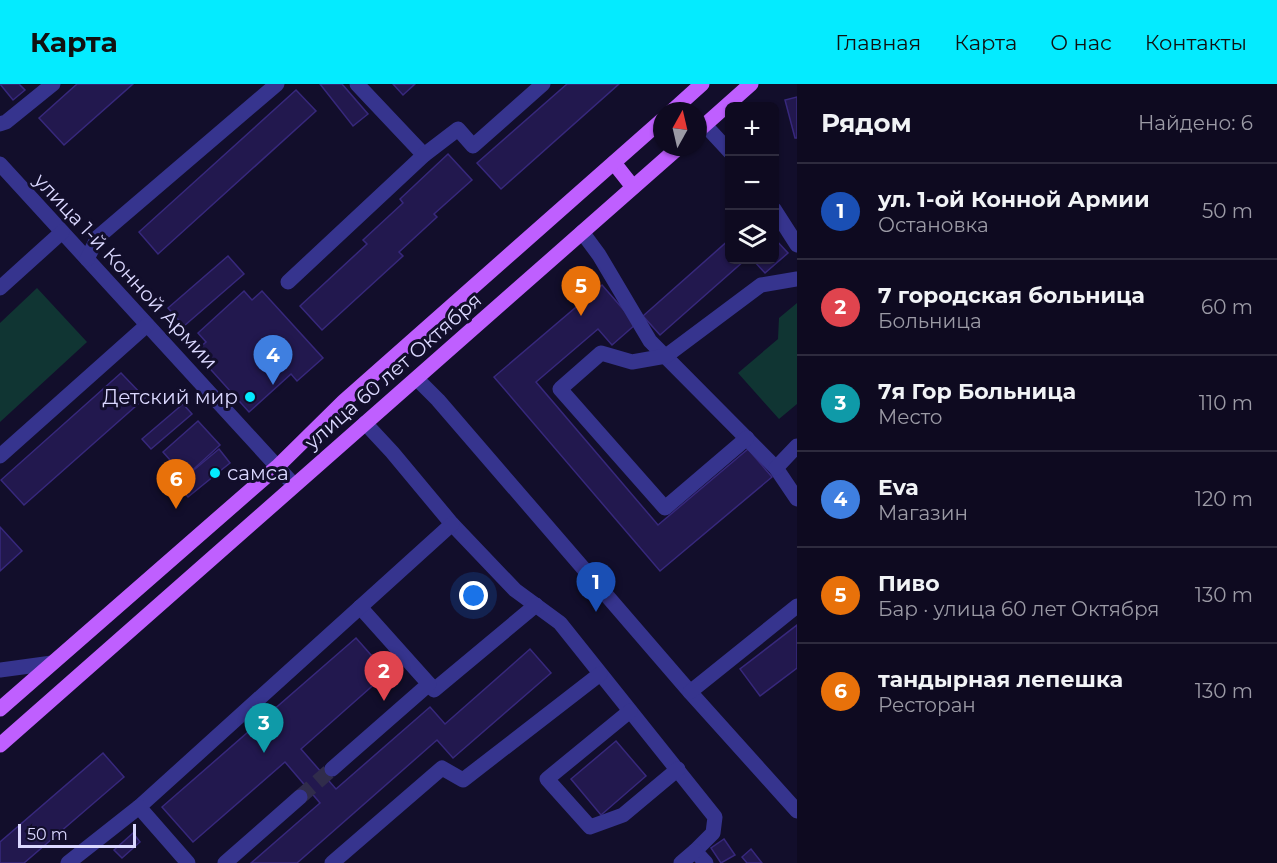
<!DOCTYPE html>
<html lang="ru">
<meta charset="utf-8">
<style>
:root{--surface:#0e0a20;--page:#171329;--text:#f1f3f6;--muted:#9b9aa5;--line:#2e2b3e;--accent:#04ebff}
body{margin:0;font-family:Montserrat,sans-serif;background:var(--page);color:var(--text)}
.controls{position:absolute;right:18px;top:18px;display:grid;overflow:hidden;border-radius:9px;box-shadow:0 2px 4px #0004}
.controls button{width:54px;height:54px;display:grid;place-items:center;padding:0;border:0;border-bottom:2px solid var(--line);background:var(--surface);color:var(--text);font:30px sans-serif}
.compass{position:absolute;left:653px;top:18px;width:54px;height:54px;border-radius:50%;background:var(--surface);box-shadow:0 2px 4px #0004;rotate:8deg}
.scale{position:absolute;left:18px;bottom:15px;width:118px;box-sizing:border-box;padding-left:6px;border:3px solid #dbd8ff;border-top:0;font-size:16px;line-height:21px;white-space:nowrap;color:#dbd8ff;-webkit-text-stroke:4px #120e2b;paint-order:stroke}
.you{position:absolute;left:474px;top:512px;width:21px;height:21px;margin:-15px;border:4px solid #fff;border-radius:50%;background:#1a73e8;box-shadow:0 0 0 9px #1a73e833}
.badge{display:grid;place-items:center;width:39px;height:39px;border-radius:50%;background:var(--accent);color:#fff;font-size:20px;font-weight:700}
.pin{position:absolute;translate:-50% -50px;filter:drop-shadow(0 2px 3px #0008)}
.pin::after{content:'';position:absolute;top:32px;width:21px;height:18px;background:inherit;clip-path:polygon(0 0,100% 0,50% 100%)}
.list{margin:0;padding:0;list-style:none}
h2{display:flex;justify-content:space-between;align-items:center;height:78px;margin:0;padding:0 24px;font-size:26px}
h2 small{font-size:20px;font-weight:400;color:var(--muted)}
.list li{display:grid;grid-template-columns:39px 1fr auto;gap:18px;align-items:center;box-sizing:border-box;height:96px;padding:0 24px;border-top:2px solid var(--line)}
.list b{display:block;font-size:22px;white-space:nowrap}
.list p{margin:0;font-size:20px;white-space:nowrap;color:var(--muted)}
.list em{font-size:20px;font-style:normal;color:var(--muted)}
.icon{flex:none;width:33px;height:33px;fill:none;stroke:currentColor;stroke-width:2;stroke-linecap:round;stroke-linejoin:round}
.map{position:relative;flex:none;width:797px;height:779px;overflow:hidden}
header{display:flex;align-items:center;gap:36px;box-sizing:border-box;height:84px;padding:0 30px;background:var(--accent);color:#111}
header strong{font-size:28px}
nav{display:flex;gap:33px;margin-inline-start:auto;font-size:21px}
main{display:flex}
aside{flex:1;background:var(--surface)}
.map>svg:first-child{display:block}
</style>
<header>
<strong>Карта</strong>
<nav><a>Главная</a><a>Карта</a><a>О нас</a><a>Контакты</a></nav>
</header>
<main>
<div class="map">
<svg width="797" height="779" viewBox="0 0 797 779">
<rect width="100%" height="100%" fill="#120e2b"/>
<g fill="#103533">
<polygon points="37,204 87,258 0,338 0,239"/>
<polygon points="797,219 797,320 779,335 738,289 778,255 779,234"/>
</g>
<g fill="#22184e" stroke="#37287c" stroke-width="1.5">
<polygon points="0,0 19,0 25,6 13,16"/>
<polygon points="77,0 133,0 64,61 39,34"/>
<polygon points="320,0 342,0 368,30 353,42"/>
<polygon points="393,0 415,0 403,11"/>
<polygon points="567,0 619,0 501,105 477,79"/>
<polygon points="296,6 316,27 158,170 139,148"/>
<polygon points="797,13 797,54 795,54 785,16"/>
<polygon points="448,70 472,96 434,130 437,133 399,168 403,172 322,246 300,222 367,160 363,156 403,119 400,115"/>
<polygon points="774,154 788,169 765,189 753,176 774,176"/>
<polygon points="730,155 730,176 745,176 660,251 643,232"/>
<polygon points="228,172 244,190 184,242 168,224"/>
<polygon points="602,201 636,240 612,261 598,245 536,298 658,441 748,365 772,393 660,487 494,293"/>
<polygon points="244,207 252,216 262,207 323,274 297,297 291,290 249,328 195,268 206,258 198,249"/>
<polygon points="121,289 145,314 24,421 1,396"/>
<polygon points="183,320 192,330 151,365 142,355"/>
<polygon points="198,337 220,361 185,393 163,368"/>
<polygon points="219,365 230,379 188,413 177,400"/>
<polygon points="0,443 22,467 0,487"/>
<polygon points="797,541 797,584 760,612 740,585"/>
<polygon points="356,554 387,589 301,665 336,705 430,623 445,640 530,565 551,589 453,674 437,656 297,779 251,779 320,719 285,678 193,758 162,723"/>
<polygon points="616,657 646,692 601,731 571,695"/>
<polygon points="103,669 124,693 24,779 0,779 0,758"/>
<polygon points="133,749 140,758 122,774 114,766"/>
<polygon points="724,755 735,771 721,779 711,764"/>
<polygon points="751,765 762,779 747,779 742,773"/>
</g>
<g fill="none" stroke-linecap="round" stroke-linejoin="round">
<polyline stroke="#302c4b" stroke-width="15" stroke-dasharray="15 8" stroke-linecap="butt" points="300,713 332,685"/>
<g stroke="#36348e" stroke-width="15">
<polyline points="357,0 424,71"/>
<polyline points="0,40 6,38 53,0"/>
<polyline points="705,41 730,68"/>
<polyline points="0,80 294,401"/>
<polyline points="774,125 797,161"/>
<polyline points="582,148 599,171 650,257 776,384 797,415"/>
<polyline points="87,175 98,153 277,0"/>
<polyline points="288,198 424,71 458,45 473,62 543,0"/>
<polyline points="0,204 62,148"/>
<polyline points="417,295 438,316 690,608 797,727"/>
<polyline points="365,339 392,368 452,440 515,506 560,539 715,733 713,749 695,767 706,779"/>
<polyline points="747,354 665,424 560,305 601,269 632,278 666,272 761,201 797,195"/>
<polyline points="0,372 147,241"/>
<polyline points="776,384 797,362"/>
<polyline points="0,586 52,579"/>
<polyline points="429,600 434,606 536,521"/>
<polyline points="690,608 797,522"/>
<polyline points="630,627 547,695 590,743 623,731 678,685"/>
<polyline points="332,685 429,600 360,523"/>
<polyline points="139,723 452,440"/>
<polyline points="68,779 139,723 188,779"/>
<polyline points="225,779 300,713"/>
<polyline points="332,779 442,684 463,696 600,590"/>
<polyline points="681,779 695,767"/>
</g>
<g stroke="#bf5fff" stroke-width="15">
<polyline points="672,27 702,0"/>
<polyline points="698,47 751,0"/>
<polyline points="614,79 633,103"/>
<polyline points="0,625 277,383 344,317 662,36"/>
<polyline points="0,661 679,63"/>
</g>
</g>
<g fill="#04ebff" stroke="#120e2b" stroke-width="2">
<circle cx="250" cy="313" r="6"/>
<circle cx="215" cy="389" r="6"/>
</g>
<g text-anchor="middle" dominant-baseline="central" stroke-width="6" stroke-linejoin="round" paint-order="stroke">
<g font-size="20" fill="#dbd8ff" stroke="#120e2b">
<text transform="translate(126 187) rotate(47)">улица 1-й Конной Армии</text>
<text transform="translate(393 287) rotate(-41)">улица 60 лет Октября</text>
</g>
<g font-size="20" fill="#dbd8ff" stroke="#120e2b" text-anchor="end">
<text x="238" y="313">Детский мир</text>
<text x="227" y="389" text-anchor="start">самса</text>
</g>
</g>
</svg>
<div class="controls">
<button>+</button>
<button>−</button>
<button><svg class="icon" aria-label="layers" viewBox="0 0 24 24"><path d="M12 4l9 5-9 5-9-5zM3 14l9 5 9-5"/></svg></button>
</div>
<svg class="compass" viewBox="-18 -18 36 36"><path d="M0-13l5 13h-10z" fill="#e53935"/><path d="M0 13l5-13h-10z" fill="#9b9aa5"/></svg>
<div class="scale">50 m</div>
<div class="you"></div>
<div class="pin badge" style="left:596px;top:528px;background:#1a4fb4">1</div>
<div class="pin badge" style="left:384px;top:617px;background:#e0444e">2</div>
<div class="pin badge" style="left:264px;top:669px;background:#0f9aa8">3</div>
<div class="pin badge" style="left:273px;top:301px;background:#3f7fe0">4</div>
<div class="pin badge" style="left:581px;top:232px;background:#e8710a">5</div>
<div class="pin badge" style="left:176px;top:425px;background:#e8710a">6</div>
</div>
<aside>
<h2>Рядом<small>Найдено: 6</small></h2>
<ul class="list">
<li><span class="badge" style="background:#1a4fb4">1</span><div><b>ул. 1-ой Конной Армии</b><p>Остановка</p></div><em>50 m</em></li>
<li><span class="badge" style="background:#e0444e">2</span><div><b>7 городская больница</b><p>Больница</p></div><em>60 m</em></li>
<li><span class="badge" style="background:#0f9aa8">3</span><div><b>7я Гор Больница</b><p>Место</p></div><em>110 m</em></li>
<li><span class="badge" style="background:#3f7fe0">4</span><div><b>Eva</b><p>Магазин</p></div><em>120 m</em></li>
<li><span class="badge" style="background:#e8710a">5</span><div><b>Пиво</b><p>Бар · улица 60 лет Октября</p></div><em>130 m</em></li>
<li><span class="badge" style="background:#e8710a">6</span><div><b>тандырная лепешка</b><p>Ресторан</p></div><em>130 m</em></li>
</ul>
</aside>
</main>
